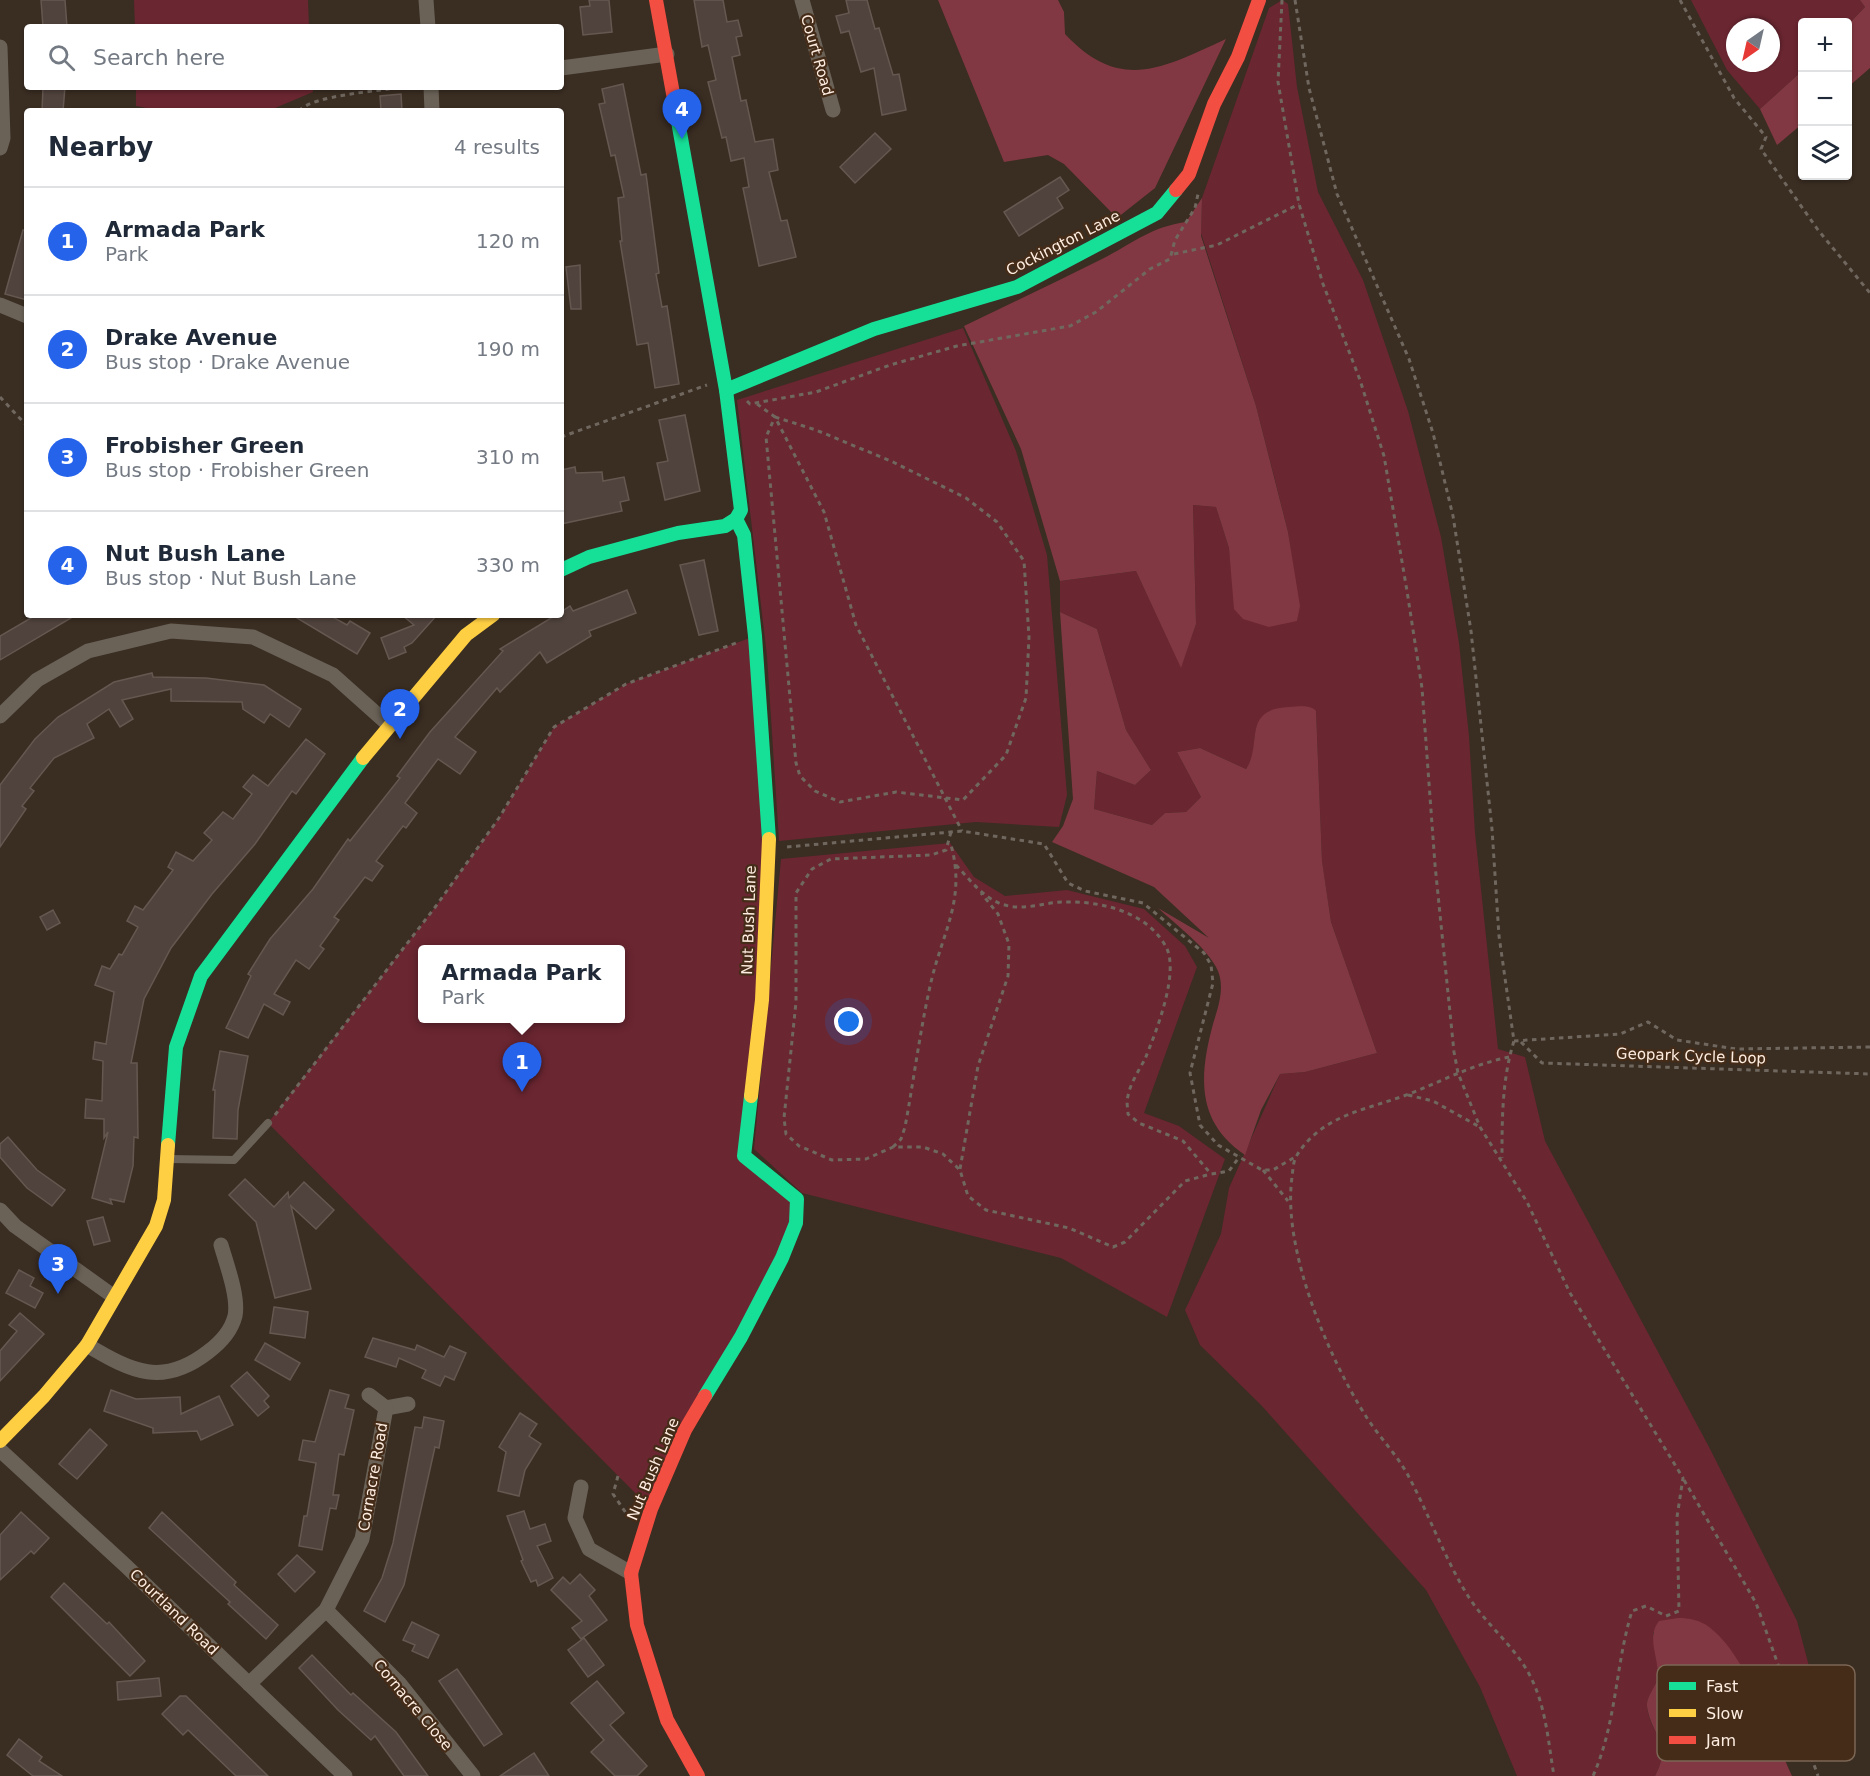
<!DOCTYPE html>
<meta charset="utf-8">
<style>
:root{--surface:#fff;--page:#f2f2f3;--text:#1f2937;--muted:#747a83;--line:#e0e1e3;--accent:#2563eb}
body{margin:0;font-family:"DejaVu Sans",sans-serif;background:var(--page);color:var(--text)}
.controls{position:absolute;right:18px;top:18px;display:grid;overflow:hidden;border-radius:6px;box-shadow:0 2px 4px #0004}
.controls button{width:54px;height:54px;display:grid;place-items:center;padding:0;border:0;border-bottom:2px solid var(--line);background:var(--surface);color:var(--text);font:30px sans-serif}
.compass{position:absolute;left:1726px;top:18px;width:54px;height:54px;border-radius:50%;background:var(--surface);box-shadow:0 2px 4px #0004;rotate:214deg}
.you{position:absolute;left:849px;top:1022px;width:21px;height:21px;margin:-15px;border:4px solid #fff;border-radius:50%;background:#1a73e8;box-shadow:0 0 0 9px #1a73e833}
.badge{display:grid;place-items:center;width:39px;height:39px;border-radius:50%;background:var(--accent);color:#fff;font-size:20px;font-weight:700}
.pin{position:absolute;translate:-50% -50px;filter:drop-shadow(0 2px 3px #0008)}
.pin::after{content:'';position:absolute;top:32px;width:21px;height:18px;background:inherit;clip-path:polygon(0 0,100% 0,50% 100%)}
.popup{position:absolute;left:418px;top:945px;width:207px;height:78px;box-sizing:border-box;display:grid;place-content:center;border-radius:6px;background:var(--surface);filter:drop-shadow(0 2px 4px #0005);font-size:20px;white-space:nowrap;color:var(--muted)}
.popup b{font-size:22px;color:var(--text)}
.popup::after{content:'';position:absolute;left:50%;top:100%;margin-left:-12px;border:12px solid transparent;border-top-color:var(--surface)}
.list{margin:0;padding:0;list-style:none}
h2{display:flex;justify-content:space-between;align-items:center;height:78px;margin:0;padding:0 24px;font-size:26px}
h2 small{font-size:20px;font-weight:400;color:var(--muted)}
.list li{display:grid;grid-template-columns:39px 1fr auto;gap:18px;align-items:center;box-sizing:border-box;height:108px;padding:0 24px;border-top:2px solid var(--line)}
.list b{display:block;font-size:22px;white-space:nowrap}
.list p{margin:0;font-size:20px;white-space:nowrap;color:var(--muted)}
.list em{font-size:20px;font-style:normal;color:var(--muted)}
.icon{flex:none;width:33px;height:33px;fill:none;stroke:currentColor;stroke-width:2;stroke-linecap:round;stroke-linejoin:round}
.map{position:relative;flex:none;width:1870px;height:1776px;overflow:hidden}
.search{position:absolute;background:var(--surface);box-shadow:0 2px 4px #0004;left:24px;top:24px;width:540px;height:66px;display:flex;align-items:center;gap:15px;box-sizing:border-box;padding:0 21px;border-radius:6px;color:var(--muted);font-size:22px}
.panel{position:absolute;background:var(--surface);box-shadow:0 2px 4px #0004;left:24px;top:108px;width:540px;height:510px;border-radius:6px}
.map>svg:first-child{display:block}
</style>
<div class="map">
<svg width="1870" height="1776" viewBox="0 0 1870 1776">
<rect width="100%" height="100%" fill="#3a2d22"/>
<g fill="#6a2631" fill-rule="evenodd">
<polygon points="134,0 308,0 309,27 135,27"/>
<path d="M1282 0 1288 4 1297 87 1318 192 1363 280 1408 411 1441 537 1459 643 1469 736 1475 833 1498 1049 1525 1057 1545 1141 1709 1447 1797 1621 1830 1745 1783 1756 1756 1692 1653 1632C1654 1646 1659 1665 1657 1679 1656 1688 1646 1696 1647 1706 1650 1736 1674 1741 1655 1776H1517L1480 1687 1426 1590 1261 1405 1200 1345 1185 1310 1221 1234 1229 1188 1280 1074 1305 1072 1377 1053 1331 922 1322 862 1316 711H1269C1245 734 1262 745 1246 769L1200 748 1177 752 1201 797 1186 812 1165 813 1152 825 1094 809 1097 771 1135 785 1151 770 1126 730 1097 629 1060 612V581L1136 571 1181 667 1196 624 1193 505 1216 507 1229 548 1232 573 1297 621 1299 606 1288 532 1274 476 1256 406 1201 233 1202 198 1269 8Z"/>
<path d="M1691 0H1860L1865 7 1848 25V22H1802V71L1760 109 1727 70ZM1735 27H1771V63H1735Z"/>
<polygon points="136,87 312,87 313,92 268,111 163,111 136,106"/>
<polygon points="963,328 1016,451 1047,555 1067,795 1059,827 976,822 779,841 767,656 737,400"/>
<path d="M755 636 769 828 744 1156 797 1199 796 1223 651 1509 268 1123 436 906 499 818 554 727 626 684ZM423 950H621V1018H423Z"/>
<polygon points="950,843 974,877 1005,896 1067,890 1144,909 1185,946 1197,967 1144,1113 1179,1126 1225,1159 1167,1317 1061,1258 802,1193 754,1149 781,859"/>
</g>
<g fill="#823842">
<path d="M938 0H1058L1064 12 1065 34C1120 93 1163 68 1226 39L1155 188 1117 218 1064 164 1048 155 1004 162Z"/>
<polygon points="1860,0 1870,0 1870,68 1848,87 1848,25 1865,7"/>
<polygon points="1802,71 1802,124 1777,145 1760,109"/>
<path d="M1202 198 1201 236 1256 406 1288 532 1300 606 1297 621 1269 627 1243 619 1234 609 1229 548 1216 507 1193 505 1196 624 1181 668 1136 571 1060 581 1021 449 964 326C1010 304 1056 282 1102 259 1132 244 1150 227 1186 222Z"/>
<path d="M1060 612 1097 629 1126 730 1151 770 1135 785 1097 771 1094 809 1152 825 1165 813 1186 812 1201 797 1177 752 1200 748 1246 769C1263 744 1241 709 1289 707 1299 707 1309 704 1316 711L1322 861 1331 922 1377 1053 1305 1072 1280 1074 1261 1110 1245 1155C1196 1122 1199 1076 1213 1024 1218 1008 1225 988 1218 971 1209 949 1175 924 1158 908L1209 938 1154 887 1052 842 1063 826 1073 799Z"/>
<path d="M1678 1618C1689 1618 1700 1620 1709 1627 1746 1654 1773 1735 1792 1776H1655C1673 1742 1651 1736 1647 1706 1646 1697 1655 1688 1657 1680 1661 1660 1645 1639 1659 1621Z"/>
</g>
<g fill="#50433d" stroke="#655851" stroke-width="1.5">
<polygon points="41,0 65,0 67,27 43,27"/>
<polygon points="589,0 609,0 612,32 583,35 580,7 590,6"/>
<polygon points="694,0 723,0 727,22 738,20 742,36 736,37 740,55 732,57 741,101 746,100 755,142 773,139 778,170 769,172 781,221 787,220 796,257 759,266 743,188 749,187 744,158 731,161 726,137 722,138 708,82 716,80 708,45 702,47"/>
<polygon points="846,0 867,0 875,29 879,28 893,75 899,74 906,110 882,115 874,68 861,72 849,31 841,33 836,16 849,13"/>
<polygon points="623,84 641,175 646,174 659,273 656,274 662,307 667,306 679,384 655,388 648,343 637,345 620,241 622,241 618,198 624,197 615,155 611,156 599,104 605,103 602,89"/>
<polygon points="43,87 65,87 63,111 42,111"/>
<polygon points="401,94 402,111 381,111 380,96"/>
<polygon points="875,133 891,149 855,183 840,167"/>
<polygon points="1060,177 1069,190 1057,198 1063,208 1019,236 1004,212"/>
<polygon points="23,230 27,231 27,300 5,294"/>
<polygon points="580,265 581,309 571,309 566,267"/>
<polygon points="685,415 700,491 665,500 657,463 668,461 659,420"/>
<polygon points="575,467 576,473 602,472 603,481 624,477 629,500 620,502 622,511 561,524 561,470"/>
<polygon points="704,560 718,631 699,635 680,565"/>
<polygon points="627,590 636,613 589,631 591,636 547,663 540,652 500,692 497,688 455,737 476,752 460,774 438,759 405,803 417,813 406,828 403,826 376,861 383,866 372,881 365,877 334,917 339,920 320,946 324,949 309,969 296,960 274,994 290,1002 283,1015 264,1004 248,1038 226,1028 251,976 248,974 270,939 313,889 348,839 350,841 400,778 397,776 430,732 503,651 500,649 556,615 561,615 561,612 570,606 573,611"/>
<polygon points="36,615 76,615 0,660 0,636"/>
<polygon points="292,615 329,615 347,625 350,621 370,633 357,654"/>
<polygon points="402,615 437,615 412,643 404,647 406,652 389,659 381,638 414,625"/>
<polygon points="152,673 153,677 206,678 264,685 301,709 289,727 270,714 264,723 243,709 242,702 171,701 171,689 122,700 133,719 120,727 109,709 87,724 94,738 54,758 30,788 34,791 22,806 26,809 0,847 0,785 35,739 58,717 114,682"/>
<polygon points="306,739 325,754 296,794 292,791 255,844 212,894 171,948 144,999 131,1063 137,1063 138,1138 134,1137 133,1166 124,1202 110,1199 112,1204 92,1198 108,1132 104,1138 104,1119 85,1118 86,1099 102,1101 103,1061 93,1059 95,1042 106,1044 114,992 95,985 102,966 110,969 119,954 122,955 138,927 127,921 135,906 143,910 173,870 168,867 176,852 193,861 212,840 204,833 223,812 233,819 252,794 243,787 253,775 268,786"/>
<polygon points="53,910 60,923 47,930 40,917"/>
<polygon points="220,1051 248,1056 238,1110 237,1139 213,1138 215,1090 213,1090"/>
<polygon points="8,1137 37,1170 65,1190 52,1206 27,1188 0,1157 0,1144"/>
<polygon points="245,1179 274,1207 288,1192 289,1198 304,1182 334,1210 316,1229 291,1206 311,1289 275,1298 256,1222 229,1195"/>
<polygon points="103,1217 110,1241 94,1245 87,1221"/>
<polygon points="19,1270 34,1278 30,1286 43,1293 35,1308 6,1293"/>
<polygon points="274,1307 308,1312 305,1338 270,1333"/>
<polygon points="20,1313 44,1334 0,1381 0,1351 17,1331 9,1325"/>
<polygon points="373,1338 415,1350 417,1345 444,1357 450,1346 466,1353 454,1380 445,1376 440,1386 422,1378 426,1370 399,1358 396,1367 365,1357"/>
<polygon points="265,1343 300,1363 290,1380 255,1360"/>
<polygon points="247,1372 269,1396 264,1401 269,1407 258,1416 231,1386"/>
<polygon points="111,1390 136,1399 180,1397 181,1414 219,1396 233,1425 201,1440 197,1431 153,1433 153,1428 104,1411"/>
<polygon points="330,1390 349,1395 345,1408 354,1410 344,1455 339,1454 333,1495 339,1495 336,1509 330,1508 322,1550 299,1546 304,1516 307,1516 316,1463 299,1460 303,1440 315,1442"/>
<polygon points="520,1413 537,1424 529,1436 541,1444 525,1470 519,1496 498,1491 506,1452 499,1447"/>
<polygon points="424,1417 444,1421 439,1448 435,1447 404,1585 385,1622 364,1611 382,1578 393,1543 415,1427 422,1428"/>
<polygon points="90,1429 107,1445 77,1479 59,1464"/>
<polygon points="524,1511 530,1529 545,1524 551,1541 537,1546 553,1578 538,1586 536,1580 531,1582 521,1561 523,1560 507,1516"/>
<polygon points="21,1512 49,1538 34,1554 31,1551 0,1580 0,1535"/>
<polygon points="162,1512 236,1582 234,1585 278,1625 266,1639 228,1604 230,1602 149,1528"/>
<polygon points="297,1555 315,1572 295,1592 278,1574"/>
<polygon points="580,1574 595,1590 589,1596 607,1620 581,1639 572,1628 582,1621 551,1590 563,1577 570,1584"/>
<polygon points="64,1583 107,1624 109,1622 145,1661 130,1676 51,1597"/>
<polygon points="412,1622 439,1635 428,1658 412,1651 415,1645 403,1640"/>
<polygon points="584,1638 604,1665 588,1677 568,1650"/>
<polygon points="312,1655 351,1695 353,1693 396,1732 428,1776 404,1776 375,1736 371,1740 338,1710 299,1668"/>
<polygon points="457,1669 502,1734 484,1746 439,1681"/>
<polygon points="159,1678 161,1696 118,1700 117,1682"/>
<polygon points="597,1681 624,1713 610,1725 647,1766 637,1776 615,1776 591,1752 604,1740 571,1703"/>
<polygon points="180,1696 186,1696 268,1776 236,1776 188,1730 183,1735 162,1714"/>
<polygon points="19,1739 42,1757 39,1761 62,1776 33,1776 7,1755"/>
<polygon points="534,1753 549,1776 500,1776"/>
</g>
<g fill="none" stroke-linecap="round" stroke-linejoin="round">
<g stroke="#70685f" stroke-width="3" stroke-dasharray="4.5 4.5" stroke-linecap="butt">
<path d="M1282 0 1278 82 1299 204 1323 284 1360 380 1384 456 1407 591 1422 688 1435 865 1454 1052 1458 1073 1480 1127 1527 1202 1570 1293 1683 1478 1677 1517 1679 1611 1666 1616 1646 1606 1632 1611C1615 1666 1617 1722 1593 1776"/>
<path d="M1295 0 1309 88 1337 194 1409 359 1433 433 1453 516 1471 631 1492 829 1499 936 1514 1041C1502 1079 1502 1119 1502 1158"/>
<polyline points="1680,0 1734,98 1766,137 1761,149 1818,230 1870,293"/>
<path d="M299 111C312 95 381 91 403 87"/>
<polyline points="1174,254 1217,245 1299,204"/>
<polyline points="0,397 27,426"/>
<polyline points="747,401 750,404 816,392 890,365 957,346 1070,326 1096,312 1150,269 1170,259 1175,240 1195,208 1198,194"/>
<polyline points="757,404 775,417 824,512 856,625 962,831"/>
<polygon points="775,417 816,430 893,462 966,498 997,522 1024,561 1029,637 1026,698 1006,755 963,800 896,792 840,802 815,791 800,776 796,763 766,437"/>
<polyline points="561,437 707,385"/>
<polyline points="951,832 946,850 931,855 831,859 812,869 796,893 796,1002 784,1118 786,1134 799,1146 832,1160 866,1159 893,1147 923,1147 943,1154 960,1170 968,1196 986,1210 1069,1228 1113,1247 1125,1242 1185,1181 1211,1174"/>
<polyline points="787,847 962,831 1044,844 1068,883 1085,891 1143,903 1204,953 1211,965 1213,983 1190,1073 1200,1125 1218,1145 1262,1170 1273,1170 1295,1157"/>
<path d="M956 865C971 881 986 902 1009 906 1027 910 1046 902 1064 902 1100 901 1145 911 1165 945 1181 970 1156 1032 1145 1059 1139 1070 1130 1084 1128 1096 1126 1102 1128 1109 1128 1114L1139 1123 1183 1141 1211 1174 1229 1171 1240 1156"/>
<polyline points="1514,1041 1620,1034 1648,1022 1677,1040 1736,1049 1870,1047"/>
<polyline points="1521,1042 1542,1063 1870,1074"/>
<path d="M1509 1057C1474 1064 1442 1081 1409 1094 1367 1110 1323 1114 1297 1155 1293 1161 1293 1170 1292 1177 1282 1249 1328 1357 1367 1418 1380 1438 1399 1457 1410 1479 1430 1517 1445 1559 1468 1596 1485 1623 1512 1644 1528 1672 1546 1704 1548 1741 1554 1776"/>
<polyline points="1408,1095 1433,1101 1478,1126"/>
<polyline points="275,1115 436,906 499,818 554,727 626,684 736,643"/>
<path d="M893 1147 901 1139 905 1127C914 1079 920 1030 931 982 943 931 966 899 951 845"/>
<polyline points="960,1169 978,1066 1008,976 1009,944 998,914 981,893"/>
<polyline points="1263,1170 1288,1201"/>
<polyline points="618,1476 613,1494 628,1516"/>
<polyline points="1684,1480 1756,1603 1818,1776"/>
</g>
<polyline stroke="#6a6257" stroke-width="8" points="169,1159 234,1160 268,1123"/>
<g stroke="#6a6257" stroke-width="15">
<polyline points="426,0 428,27"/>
<polyline points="802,0 833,110"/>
<polyline points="0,47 3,138 0,148"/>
<polyline points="561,68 667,54"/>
<polyline points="431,87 432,111"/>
<polyline points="0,305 27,316"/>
<polyline points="0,716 37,680 88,651 171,631 253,637 333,675 389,725"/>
<polyline points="0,1210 15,1226 113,1296"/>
<path d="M87 1345C132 1372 163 1387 208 1352 220 1343 231 1332 235 1316 239 1297 226 1263 221 1245"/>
<polyline points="386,1408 408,1404"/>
<polyline points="0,1450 126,1566 345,1776"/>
<polyline points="581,1487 575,1518 589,1549 631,1573"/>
<polyline points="326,1610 399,1683 473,1776"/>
<polyline points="249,1684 326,1610 362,1539 386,1408 369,1395"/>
</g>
<g stroke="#16e098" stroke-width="14">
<polyline points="726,390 874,329 1017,287 1157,213 1176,190"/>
<polyline points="736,519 744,535 755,636 769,839"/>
<polyline points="561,570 589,557 678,533 725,526 736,519 741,510 726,390 676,110"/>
<polyline points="168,1145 176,1047 201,976 363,758"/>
<polyline points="705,1396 741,1337 782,1258 796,1223 797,1199 744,1156 751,1096"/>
</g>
<g stroke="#ffcf43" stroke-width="14">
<polyline points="363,758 466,635 493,615"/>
<polyline points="751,1096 762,1000 769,839"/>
<polyline points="0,1441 44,1396 87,1345 156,1226 164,1200 168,1145"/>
</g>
<g stroke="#f24e42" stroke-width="14">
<polyline points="656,0 676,110"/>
<polyline points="1176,190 1189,174 1214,104 1238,57 1259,0"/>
<polyline points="698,1776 667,1720 637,1625 631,1573 651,1509 685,1430 705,1396"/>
</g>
</g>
<g text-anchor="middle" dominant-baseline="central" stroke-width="4.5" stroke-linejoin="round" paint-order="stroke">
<g font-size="15" fill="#feede1" stroke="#452c18">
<text transform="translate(817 55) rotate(74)">Court Road</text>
<text transform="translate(1063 243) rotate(-27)">Cockington Lane</text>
<text transform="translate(749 920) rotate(-88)">Nut Bush Lane</text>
<text transform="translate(1691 1056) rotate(2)">Geopark Cycle Loop</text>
<text transform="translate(653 1469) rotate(-67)">Nut Bush Lane</text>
<text transform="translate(373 1477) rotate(-80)">Cornacre Road</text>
<text transform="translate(174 1612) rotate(44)">Courtland Road</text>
<text transform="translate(413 1705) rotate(50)">Cornacre Close</text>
</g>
</g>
<rect x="1657" y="1665" width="198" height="96" rx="9" fill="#452c18" stroke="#7c6654" stroke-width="1.5"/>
<rect x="1669" y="1682" width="27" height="8" fill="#16e098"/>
<rect x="1669" y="1709" width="27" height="8" fill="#ffcf43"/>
<rect x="1669" y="1736" width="27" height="8" fill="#f24e42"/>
<g font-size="16" fill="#feede1">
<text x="1706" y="1692">Fast</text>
<text x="1706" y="1719">Slow</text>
<text x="1706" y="1746">Jam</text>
</g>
</svg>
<div class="controls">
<button>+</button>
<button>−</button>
<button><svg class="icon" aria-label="layers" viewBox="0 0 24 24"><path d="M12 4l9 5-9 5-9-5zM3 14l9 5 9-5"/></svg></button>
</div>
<svg class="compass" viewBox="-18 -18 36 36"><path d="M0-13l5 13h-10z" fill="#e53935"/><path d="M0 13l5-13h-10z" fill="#747a83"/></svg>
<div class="you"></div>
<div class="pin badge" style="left:522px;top:1092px">1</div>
<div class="popup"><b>Armada Park</b>Park</div>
<div class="pin badge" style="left:400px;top:739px">2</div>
<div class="pin badge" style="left:58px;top:1294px">3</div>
<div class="pin badge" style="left:682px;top:139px">4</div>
<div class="search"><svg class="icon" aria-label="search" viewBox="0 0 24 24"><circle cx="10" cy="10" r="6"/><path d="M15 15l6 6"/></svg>Search here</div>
<section class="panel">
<h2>Nearby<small>4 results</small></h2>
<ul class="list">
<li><span class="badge">1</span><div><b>Armada Park</b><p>Park</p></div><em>120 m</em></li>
<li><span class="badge">2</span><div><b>Drake Avenue</b><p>Bus stop · Drake Avenue</p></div><em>190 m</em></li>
<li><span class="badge">3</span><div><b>Frobisher Green</b><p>Bus stop · Frobisher Green</p></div><em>310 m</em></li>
<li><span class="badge">4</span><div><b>Nut Bush Lane</b><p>Bus stop · Nut Bush Lane</p></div><em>330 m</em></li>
</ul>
</section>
</div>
